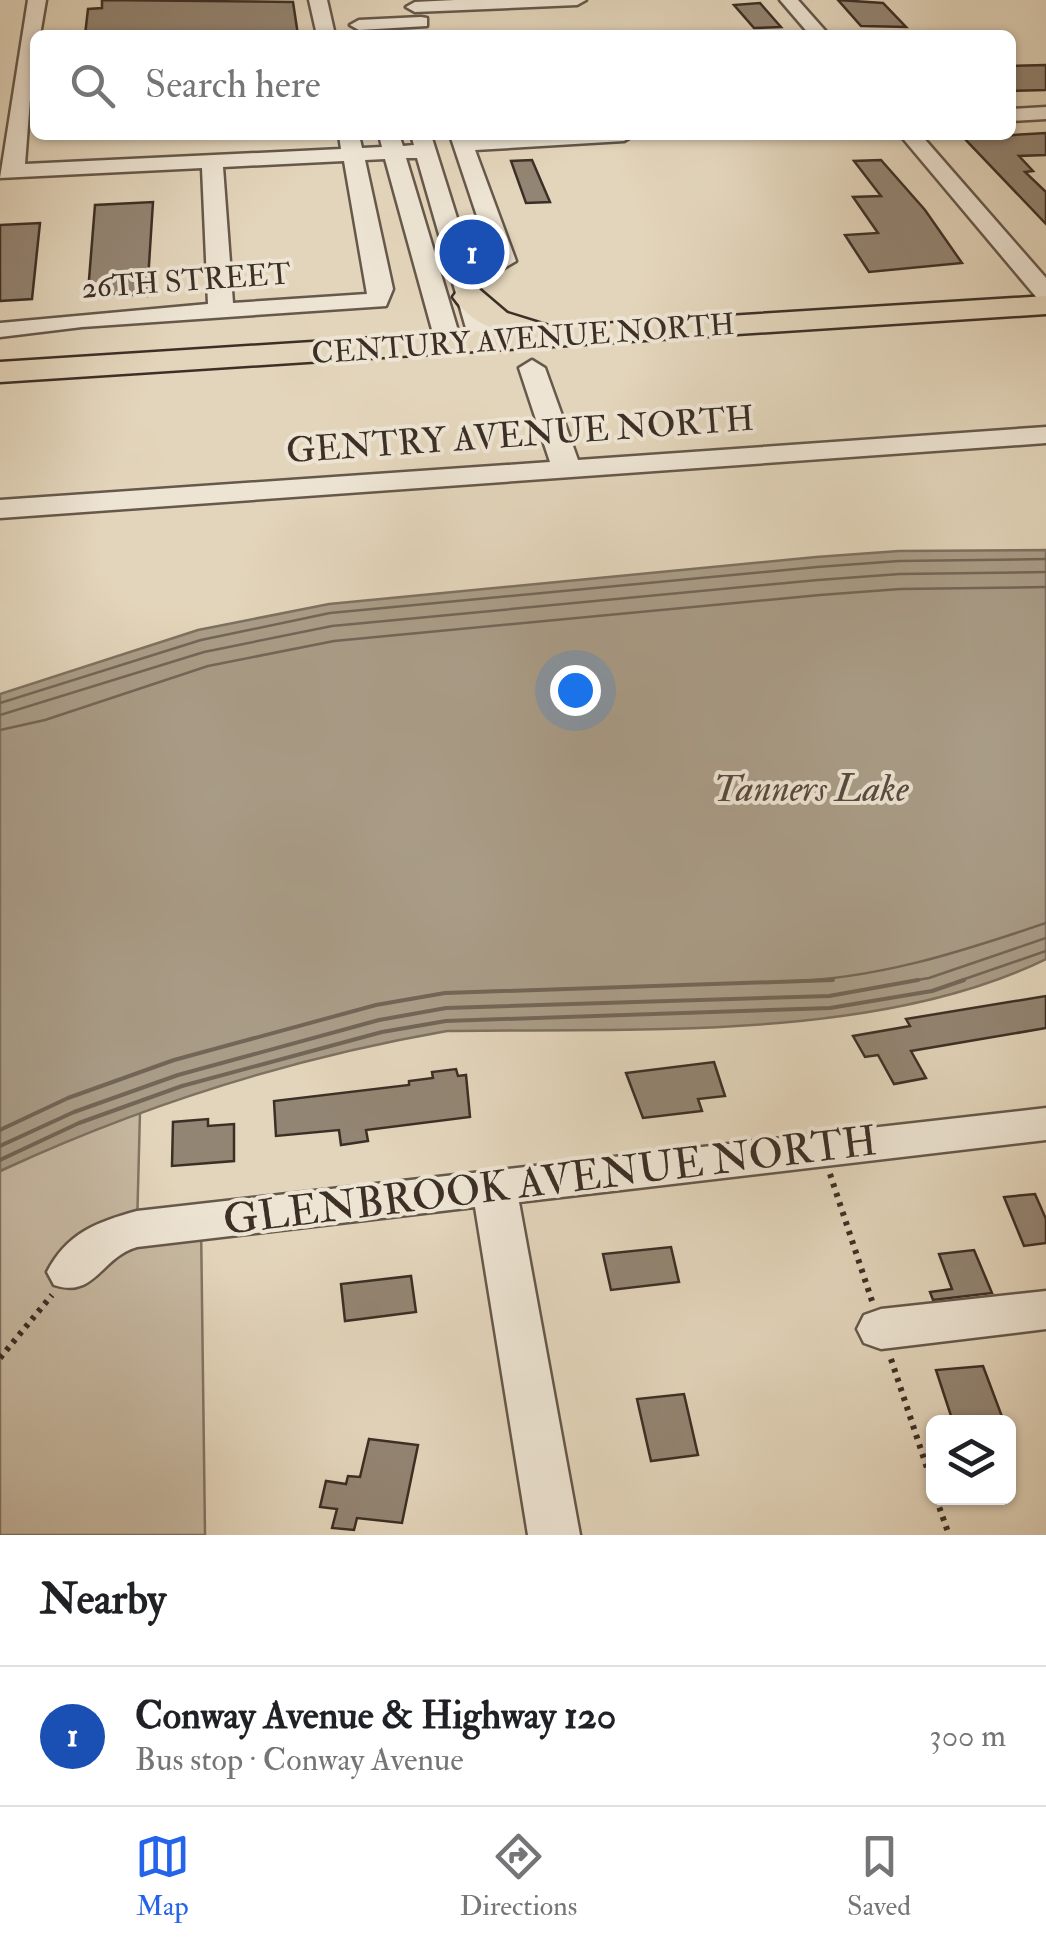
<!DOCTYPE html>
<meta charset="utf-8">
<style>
:root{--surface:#fff;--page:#f6f6f6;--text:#202124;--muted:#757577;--line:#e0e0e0;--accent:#2563eb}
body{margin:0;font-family:"IM FELL Double Pica",serif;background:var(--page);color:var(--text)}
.controls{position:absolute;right:30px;bottom:30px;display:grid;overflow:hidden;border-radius:15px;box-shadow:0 2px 8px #0004}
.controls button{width:90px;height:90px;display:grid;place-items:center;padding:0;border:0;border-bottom:2px solid var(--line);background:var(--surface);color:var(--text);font:50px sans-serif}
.you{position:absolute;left:575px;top:690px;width:35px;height:35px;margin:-25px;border:8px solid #fff;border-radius:50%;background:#1a73e8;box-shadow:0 0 0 15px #1a73e833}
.badge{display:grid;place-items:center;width:65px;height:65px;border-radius:50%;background:var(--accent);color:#fff;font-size:32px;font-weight:700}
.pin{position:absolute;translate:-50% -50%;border:5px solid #fff;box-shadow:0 2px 10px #0006}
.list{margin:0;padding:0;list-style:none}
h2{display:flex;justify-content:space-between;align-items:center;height:130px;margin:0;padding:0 40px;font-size:42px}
h2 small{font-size:32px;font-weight:400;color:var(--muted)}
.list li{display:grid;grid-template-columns:65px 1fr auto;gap:30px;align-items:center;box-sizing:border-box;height:140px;padding:0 40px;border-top:2px solid var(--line)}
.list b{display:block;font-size:38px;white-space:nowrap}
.list p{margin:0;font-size:32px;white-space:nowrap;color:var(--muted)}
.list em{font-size:32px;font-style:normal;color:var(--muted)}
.icon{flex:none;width:55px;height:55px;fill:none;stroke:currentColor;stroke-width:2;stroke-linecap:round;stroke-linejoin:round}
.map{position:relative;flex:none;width:1046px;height:1535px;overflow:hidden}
.search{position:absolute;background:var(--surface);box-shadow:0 2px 8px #0004;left:30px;right:30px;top:30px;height:110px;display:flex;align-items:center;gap:25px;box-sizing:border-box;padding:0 35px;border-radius:15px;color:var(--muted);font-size:38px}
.sheet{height:270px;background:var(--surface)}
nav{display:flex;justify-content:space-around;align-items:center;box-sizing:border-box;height:140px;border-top:2px solid var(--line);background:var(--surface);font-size:28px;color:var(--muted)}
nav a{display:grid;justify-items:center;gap:5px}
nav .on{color:var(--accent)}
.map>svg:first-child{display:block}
</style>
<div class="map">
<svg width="1046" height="1535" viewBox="0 0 1046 1535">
<rect width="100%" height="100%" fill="#e3d5bb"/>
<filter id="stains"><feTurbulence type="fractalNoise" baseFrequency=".002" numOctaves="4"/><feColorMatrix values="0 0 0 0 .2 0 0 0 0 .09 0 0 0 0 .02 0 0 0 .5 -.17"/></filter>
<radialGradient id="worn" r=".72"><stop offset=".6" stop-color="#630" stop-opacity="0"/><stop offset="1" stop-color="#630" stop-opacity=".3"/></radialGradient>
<polygon fill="#c7b9a2" stroke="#827464" stroke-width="2.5" points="140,1112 137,1228 201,1222 205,1535 0,1535 0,1171 83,1133"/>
<path fill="#aa9d88" stroke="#7e7161" stroke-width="2.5" d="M1046 550V959C878 1042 632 1028 447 1031 292 1058 143 1105 0 1171V694L198 630 329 604 816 557 899 551Z"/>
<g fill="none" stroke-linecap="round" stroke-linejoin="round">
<g stroke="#736657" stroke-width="2.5">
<polyline points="0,703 201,640 330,613 817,567 899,561 1046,559"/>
<polyline points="0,715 204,652 332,626 818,580 900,574 1046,572"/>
<polyline points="0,730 45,720 208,666 334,641 820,595 900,589 1046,587"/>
<path d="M782 982C877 979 957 953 1046 923"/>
<polyline points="905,982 929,978 1046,938"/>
<polyline points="956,982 1046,951"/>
</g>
<g stroke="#736657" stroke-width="4">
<polyline points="0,1130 68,1098 174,1060 376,1005 445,993 833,980"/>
<polyline points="0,1146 74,1112 178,1075 379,1020 446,1008 829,996 918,980"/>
<polyline points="0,1160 79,1123 182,1086 382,1032 446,1021 830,1008 932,991 964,980"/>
</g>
</g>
<g fill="#938573" stroke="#3c2f26" stroke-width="2.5">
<polygon points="102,0 293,2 298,35 85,35 88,9 102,8"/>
<polygon points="838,0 883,3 906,27 861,26"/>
<polygon points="760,3 781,27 754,28 734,5"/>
<polygon points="1046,65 1046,90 1011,91 1011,66"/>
<polygon points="1046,133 1046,155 1019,156 1033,171 1025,172 1046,192 1046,224 964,138"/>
<polygon points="532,160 550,202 526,203 511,161"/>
<polygon points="881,160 925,210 962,263 869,272 845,235 878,233 853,197 881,196 854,161"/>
<polygon points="153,202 147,296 88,292 95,205"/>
<polygon points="40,223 32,299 0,301 0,225"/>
<polygon points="1046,996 1046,1028 911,1051 926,1078 894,1084 878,1055 865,1057 853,1036 910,1026 906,1019"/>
<polygon points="714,1062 725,1096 698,1099 702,1111 643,1118 626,1073"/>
<polygon points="456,1069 458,1076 466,1075 470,1117 366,1130 368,1141 341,1145 339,1130 276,1136 274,1101 409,1085 409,1081 433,1078 432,1072"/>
<polygon points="208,1119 208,1126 234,1124 234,1161 172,1166 173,1122"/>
<polygon points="1035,1194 1046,1219 1046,1243 1024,1246 1004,1197"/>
<polygon points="671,1247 679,1282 611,1290 603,1254"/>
<polygon points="974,1250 992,1293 933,1300 930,1292 952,1289 939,1254"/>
<polygon points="411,1276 416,1312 345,1321 341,1284"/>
<polygon points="983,1366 1004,1422 953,1422 936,1370"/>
<polygon points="684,1394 698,1455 651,1461 637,1399"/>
<polygon points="369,1439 418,1445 402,1523 357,1518 354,1530 332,1528 337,1509 320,1507 326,1481 346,1484 348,1476 360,1477"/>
</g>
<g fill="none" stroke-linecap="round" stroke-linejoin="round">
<defs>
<g id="minor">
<path d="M28 0H46L40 35H35L25 164 341 149 339 135H359L362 148 382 147 379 135H399L403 146 414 145 411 135H431L496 342 492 347H474L470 342 417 158H406L462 344 458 349 449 352 436 344 385 159 365 160 393 289 386 306 82 327 0 337V323L208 304 202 168 0 178ZM344 161 367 294 233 303 223 167Z"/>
<polygon points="309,0 327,0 335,35 317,35"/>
<polygon points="455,0 586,0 577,5 415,12 406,7 415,2"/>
<polygon points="780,0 798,0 829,35 810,35"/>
<polygon points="421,17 427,18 427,26 359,30 350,25 359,20"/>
<polygon points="1046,107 1046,119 1011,121 1011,109"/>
<polygon points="450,135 471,137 634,135 624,141 475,150 516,261 504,268 492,261"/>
<polygon points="900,135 921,135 1046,278 1046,300 1037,298"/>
<polygon points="532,360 545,368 578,460 1046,427 1046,443 0,518 0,500 550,462 519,368"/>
<path d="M1046 1108V1140L519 1202 580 1535H528L475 1207 137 1247C101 1257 95 1299 54 1285L47 1272C67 1233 97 1222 137 1211Z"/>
<polygon points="1046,1291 1046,1329 881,1349 864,1343 857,1329 864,1315 881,1309"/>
</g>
<path id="major" d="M469 288 480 290 507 313 552 327 1046 296V314L0 382V362L499 330C481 326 464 313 453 297L458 290Z"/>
</defs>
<use href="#minor" stroke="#66584b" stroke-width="5"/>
<use href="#major" stroke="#3c2f26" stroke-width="5"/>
<g stroke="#3c2f26" stroke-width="6" stroke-dasharray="4 6" stroke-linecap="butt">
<polyline points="830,1174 872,1301"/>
<polyline points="0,1358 52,1295"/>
<polyline points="891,1359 934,1489"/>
<polyline points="936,1498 949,1535"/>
</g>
<use href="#minor" fill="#ede4d3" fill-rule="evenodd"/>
<use href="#major" fill="#e3d5bb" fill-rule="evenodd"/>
</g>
<g text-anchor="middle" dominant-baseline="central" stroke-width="8" stroke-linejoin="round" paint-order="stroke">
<g font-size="30" fill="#3c2f26" stroke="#ede4d3">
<text transform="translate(186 281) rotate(-4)">26TH STREET</text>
<text transform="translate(523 339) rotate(-4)">CENTURY AVENUE NORTH</text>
</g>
<g font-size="35" fill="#3c2f26" stroke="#ede4d3">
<text transform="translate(520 435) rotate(-4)">GENTRY AVENUE NORTH</text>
</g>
<g font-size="38" font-style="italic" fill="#584a3e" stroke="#ede4d3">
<text x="811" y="789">Tanners Lake</text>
</g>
<g font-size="42" fill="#3c2f26" stroke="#ede4d3">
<text transform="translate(550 1181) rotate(-7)">GLENBROOK AVENUE NORTH</text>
</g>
</g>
<rect width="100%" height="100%" filter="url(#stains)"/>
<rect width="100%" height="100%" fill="url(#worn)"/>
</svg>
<div class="controls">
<button><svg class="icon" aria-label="layers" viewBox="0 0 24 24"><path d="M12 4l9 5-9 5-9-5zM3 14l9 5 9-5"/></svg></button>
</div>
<div class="you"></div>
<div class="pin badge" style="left:472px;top:252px;background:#1a4fb4">1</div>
<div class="search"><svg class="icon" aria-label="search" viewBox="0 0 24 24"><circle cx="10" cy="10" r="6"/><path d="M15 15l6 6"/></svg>Search here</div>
</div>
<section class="sheet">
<h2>Nearby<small></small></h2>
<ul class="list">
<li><span class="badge" style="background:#1a4fb4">1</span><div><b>Conway Avenue &amp; Highway 120</b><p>Bus stop · Conway Avenue</p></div><em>300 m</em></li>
</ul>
</section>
<nav>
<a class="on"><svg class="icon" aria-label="map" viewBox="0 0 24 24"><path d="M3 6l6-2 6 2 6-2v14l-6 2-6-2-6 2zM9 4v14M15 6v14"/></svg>Map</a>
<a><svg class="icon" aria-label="directions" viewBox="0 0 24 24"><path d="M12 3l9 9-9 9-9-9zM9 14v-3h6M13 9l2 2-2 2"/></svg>Directions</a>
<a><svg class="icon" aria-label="saved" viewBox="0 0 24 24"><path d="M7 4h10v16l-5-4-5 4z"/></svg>Saved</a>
</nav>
